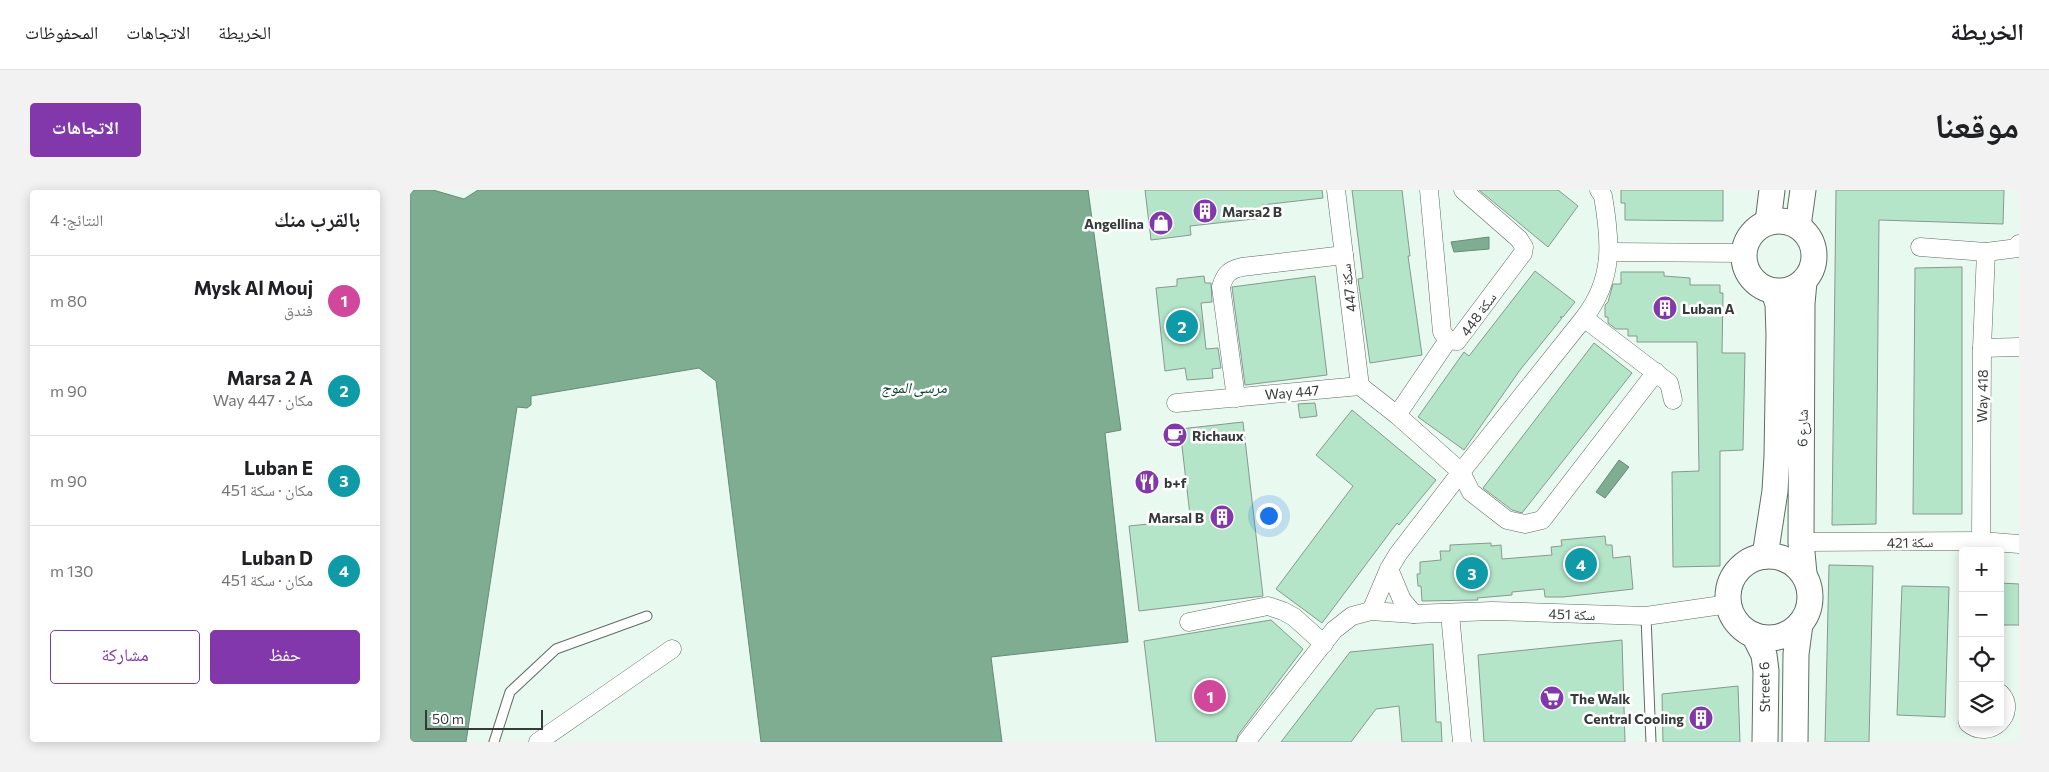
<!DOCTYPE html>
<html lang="ar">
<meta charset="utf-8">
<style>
:root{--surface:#fff;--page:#f2f2f2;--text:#202124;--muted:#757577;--line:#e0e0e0;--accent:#8238aa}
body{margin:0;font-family:Commissioner,"Noto Naskh Arabic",sans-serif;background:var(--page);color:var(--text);direction:rtl}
.controls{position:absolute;right:15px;bottom:15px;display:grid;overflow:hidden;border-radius:5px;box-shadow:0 2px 12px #0003}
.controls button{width:45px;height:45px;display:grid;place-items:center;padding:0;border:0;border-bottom:1px solid var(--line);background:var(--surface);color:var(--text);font:25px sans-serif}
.scale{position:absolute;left:15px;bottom:12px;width:118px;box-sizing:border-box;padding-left:5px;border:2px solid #353b38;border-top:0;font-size:14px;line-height:18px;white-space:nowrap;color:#353b38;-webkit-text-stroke:4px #fff;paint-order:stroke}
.you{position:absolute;left:858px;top:325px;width:18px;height:18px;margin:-12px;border:4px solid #fff;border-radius:50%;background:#1a73e8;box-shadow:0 0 0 8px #1a73e833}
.badge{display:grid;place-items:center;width:32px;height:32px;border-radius:50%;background:var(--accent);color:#fff;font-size:16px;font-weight:700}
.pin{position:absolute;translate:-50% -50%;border:2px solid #fff;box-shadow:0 1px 5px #0006}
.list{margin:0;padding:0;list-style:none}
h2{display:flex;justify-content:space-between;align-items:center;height:65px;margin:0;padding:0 20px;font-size:21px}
h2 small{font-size:16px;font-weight:400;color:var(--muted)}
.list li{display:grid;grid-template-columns:32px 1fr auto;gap:15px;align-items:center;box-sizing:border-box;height:90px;padding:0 20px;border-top:1px solid var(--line)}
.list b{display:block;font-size:19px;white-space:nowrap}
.list p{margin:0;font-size:16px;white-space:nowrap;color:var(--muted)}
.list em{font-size:16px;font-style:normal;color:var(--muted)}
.actions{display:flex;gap:10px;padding:15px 20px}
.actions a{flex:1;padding:11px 0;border:1px solid var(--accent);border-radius:5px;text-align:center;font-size:18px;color:var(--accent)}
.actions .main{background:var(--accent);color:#fff}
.icon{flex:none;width:28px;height:28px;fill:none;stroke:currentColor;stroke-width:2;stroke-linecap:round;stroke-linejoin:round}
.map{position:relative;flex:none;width:1609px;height:552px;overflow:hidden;direction:ltr;border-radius:5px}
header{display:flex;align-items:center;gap:30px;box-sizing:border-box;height:70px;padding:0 25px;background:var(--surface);border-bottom:1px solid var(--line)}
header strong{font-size:24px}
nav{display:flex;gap:28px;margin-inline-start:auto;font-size:18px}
.intro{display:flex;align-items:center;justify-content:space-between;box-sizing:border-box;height:120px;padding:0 30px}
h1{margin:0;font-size:35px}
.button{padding:12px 22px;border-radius:5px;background:var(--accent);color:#fff;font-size:18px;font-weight:700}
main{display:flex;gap:30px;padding:0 30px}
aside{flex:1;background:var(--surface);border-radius:5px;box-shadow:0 2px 12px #0003}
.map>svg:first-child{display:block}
</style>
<header>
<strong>الخريطة</strong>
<nav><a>الخريطة</a><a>الاتجاهات</a><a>المحفوظات</a></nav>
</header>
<div class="intro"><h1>موقعنا</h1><a class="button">الاتجاهات</a></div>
<main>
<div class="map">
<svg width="1609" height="552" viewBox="0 0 1609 552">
<rect width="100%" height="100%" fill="#e8f9ef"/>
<g fill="#7ead92" stroke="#688b77">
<polygon points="4,0 23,0 54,9 68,0 678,0 711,240 695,243 718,452 581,467 592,552 351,552 306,191 289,178 121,206 121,215 117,218 107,217 56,552 0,552 0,5"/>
<polygon points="1079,47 1079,59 1044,62 1041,52"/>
<polygon points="1209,270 1219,277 1195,308 1186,302"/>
</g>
<g fill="#b4e5c9" stroke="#89988f">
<polygon points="735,0 912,0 913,8 852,15 853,28 780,36 781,45 741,50"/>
<polygon points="942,0 992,0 1000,66 998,66 1012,165 960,173 948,89 953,88"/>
<polygon points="1069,0 1148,0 1168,16 1138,57"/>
<polygon points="1211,0 1313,0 1313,31 1215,30 1215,13 1211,13"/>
<polygon points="1426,0 1594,0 1593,34 1469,30 1466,334 1422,335"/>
<polygon points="1552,77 1552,324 1503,324 1505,78"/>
<polygon points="1125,81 1165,112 1153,127 1150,127 1152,128 1110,180 1054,260 1008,227 1054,162 1059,166"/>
<polygon points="1211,82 1254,82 1254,86 1280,88 1280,95 1310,95 1310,103 1313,103 1312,163 1335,163 1333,260 1310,261 1310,376 1263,377 1262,282 1289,281 1287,152 1227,152 1227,146 1218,146 1218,139 1206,139 1198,133 1198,127 1195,127 1195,115 1198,112 1203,94 1211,94"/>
<polygon points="794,86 795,93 801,93 802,112 791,113 796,159 808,158 811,178 802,179 803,188 777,190 775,178 755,181 746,98 767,96 767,89"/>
<polygon points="905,86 917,185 835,195 822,97"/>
<polygon points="1184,153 1222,183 1112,323 1102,320 1073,298"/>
<polygon points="905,213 907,226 890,228 888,214"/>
<polygon points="942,220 1026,290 989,335 987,333 912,433 866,399 943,296 906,265"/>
<polygon points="833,232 853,406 729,421 719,336 757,332 756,328 780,325 770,239"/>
<polygon points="1195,346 1196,355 1202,355 1203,368 1220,366 1223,399 1153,407 1135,407 1134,399 1102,402 1102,405 1067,408 1068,410 1012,411 1011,396 1008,396 1007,384 1010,384 1010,372 1031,370 1030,361 1040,361 1040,355 1081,353 1081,356 1091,355 1092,369 1142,365 1141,357 1152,356 1151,350"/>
<polygon points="1419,375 1463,376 1459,552 1415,552"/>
<polygon points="1590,393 1609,394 1609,435 1590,435"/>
<polygon points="1492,396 1539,397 1535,527 1487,525"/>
<polygon points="861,430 893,459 828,545 826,552 746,552 734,451"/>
<polygon points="1212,450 1215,552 1074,552 1068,465"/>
<polygon points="1023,454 1026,532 1031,532 1032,552 992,552 989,516 966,519 941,552 871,552 940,462"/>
<polygon points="1328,496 1330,552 1253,552 1252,504"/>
</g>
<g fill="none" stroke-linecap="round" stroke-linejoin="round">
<defs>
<g id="lane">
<polyline points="1236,426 1241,552"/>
<polyline points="84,552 100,502 146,459 237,426"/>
</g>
<g id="street">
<polyline points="926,0 950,196"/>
<polyline points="1019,0 1032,142 1038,150 1047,151 1113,63 1114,57 1109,49 1053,0"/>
<polyline points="1510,57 1576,62 1608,58 1609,54"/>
<polyline points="1199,62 1333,63"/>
<polyline points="1174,128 1259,193 1263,210"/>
<polyline points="1038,150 987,225 1051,282 1061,302 1097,330 1115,334 1132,330 1246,182"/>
<polyline points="1572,158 1609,157"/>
<path d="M826 208 811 97C815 84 819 80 832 77L934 65"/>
<polyline points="766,213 950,196 987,225"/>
<polyline points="1571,351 1572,158 1576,62"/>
<polyline points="1391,352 1571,351 1609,354"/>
<polyline points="979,379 992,410 1004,424"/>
<path d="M961 421 979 379 988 364 1051 282 1174 128C1204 89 1201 52 1193 6L1189 0"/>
<polyline points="1040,424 1052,552"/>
<polyline points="779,432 858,416 873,421 884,427 914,454"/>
<path d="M1558 533C1580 552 1609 522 1590 503"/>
<polyline points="128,552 262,459"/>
<polyline points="836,552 924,440 942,426 961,421 1004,424 1082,421 1236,426 1319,414"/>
</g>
<g id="secondary">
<circle cx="1369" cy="66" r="35"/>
<polyline points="1358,32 1362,0"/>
<polyline points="1388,36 1393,0"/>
<polyline points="1355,366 1365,301 1367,266 1369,144 1368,114 1364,102"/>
<circle cx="1359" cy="407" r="41"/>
<polyline points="1394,384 1391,352 1392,113 1394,92"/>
<polyline points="1344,445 1354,465 1356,481 1355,552"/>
<polyline points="1385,552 1386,464 1390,434"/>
</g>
</defs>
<use href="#lane" stroke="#5f6d64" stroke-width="11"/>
<use href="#street" stroke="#5f6d64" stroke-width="19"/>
<use href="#secondary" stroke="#5f6d64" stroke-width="27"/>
<use href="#lane" stroke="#fff" stroke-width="9"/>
<use href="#street" stroke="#fff" stroke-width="18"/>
<use href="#secondary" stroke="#fff" stroke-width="25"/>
</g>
<defs>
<symbol id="building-disc" viewBox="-11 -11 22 22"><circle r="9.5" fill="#8238aa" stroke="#fff"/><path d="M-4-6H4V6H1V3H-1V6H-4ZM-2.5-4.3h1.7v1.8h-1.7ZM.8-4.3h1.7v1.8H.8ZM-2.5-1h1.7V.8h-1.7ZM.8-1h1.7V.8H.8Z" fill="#fff"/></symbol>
<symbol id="shop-disc" viewBox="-11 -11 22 22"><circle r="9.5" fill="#8238aa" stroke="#fff"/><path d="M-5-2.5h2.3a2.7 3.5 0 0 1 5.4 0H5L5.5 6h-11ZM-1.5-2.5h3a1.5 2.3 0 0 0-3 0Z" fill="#fff"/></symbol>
<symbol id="cafe-disc" viewBox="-11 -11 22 22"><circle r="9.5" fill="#8238aa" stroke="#fff"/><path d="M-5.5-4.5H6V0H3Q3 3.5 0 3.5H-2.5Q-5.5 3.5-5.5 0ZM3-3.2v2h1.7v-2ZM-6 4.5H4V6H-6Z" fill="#fff"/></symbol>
<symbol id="restaurant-disc" viewBox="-11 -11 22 22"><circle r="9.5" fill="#8238aa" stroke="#fff"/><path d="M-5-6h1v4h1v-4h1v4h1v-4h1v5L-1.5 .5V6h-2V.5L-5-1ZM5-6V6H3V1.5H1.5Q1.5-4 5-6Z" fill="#fff"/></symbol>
<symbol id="supermarket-disc" viewBox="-11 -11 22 22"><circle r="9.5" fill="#8238aa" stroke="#fff"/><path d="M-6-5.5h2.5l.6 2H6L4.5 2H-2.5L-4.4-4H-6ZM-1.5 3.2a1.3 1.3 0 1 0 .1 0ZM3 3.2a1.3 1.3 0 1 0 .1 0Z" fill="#fff"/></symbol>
</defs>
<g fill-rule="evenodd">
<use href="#building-disc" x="781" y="7" width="28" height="28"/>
<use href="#shop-disc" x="737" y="19" width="28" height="28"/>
<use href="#building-disc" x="1241" y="104" width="28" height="28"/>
<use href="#cafe-disc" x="751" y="231" width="28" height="28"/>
<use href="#restaurant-disc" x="723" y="278" width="28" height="28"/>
<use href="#building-disc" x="798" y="313" width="28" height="28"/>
<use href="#supermarket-disc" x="1128" y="494" width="28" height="28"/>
<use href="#building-disc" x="1277" y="514" width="28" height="28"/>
</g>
<g text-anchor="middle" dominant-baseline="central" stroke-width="5" stroke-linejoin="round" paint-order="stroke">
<g font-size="14" font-weight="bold" fill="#353b38" stroke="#fff" text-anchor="start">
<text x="812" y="21">Marsa2 B</text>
<text x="734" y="33" text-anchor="end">Angellina</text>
<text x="1272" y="118">Luban A</text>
<text x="782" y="245">Richaux</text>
<text x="754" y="292">b+f</text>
<text x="794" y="327" text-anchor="end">Marsal B</text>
<text x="1160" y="508">The Walk</text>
<text x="1274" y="528" text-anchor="end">Central Cooling</text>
</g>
<g font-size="14" fill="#353b38" stroke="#fff">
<text transform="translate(938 98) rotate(-97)">سكة 447</text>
<text transform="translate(1068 124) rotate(-54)">سكة 448</text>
<text transform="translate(882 202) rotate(-5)">Way 447</text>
<text transform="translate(1572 206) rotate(-89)">Way 418</text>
<text transform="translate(1392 238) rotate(-89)">شارع 6</text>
<text transform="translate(1500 352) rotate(-1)">سكة 421</text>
<text transform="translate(1162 424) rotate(2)">سكة 451</text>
<text transform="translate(1354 497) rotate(-91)">Street 6</text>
</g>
<g font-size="15" font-style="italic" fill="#05442a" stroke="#fff">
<text x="504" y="197">مرسى الموج</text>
</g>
</g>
</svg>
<div class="controls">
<button>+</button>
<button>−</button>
<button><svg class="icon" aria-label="locate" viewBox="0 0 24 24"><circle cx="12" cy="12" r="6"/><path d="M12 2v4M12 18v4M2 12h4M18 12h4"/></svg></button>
<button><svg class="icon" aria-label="layers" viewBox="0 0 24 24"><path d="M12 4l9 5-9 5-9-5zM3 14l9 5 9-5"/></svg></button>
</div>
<div class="scale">50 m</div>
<div class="you"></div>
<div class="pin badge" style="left:800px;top:506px;background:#d1479c">1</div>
<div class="pin badge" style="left:772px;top:136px;background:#0f9aa8">2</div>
<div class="pin badge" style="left:1062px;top:383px;background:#0f9aa8">3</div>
<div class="pin badge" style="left:1171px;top:374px;background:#0f9aa8">4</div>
</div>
<aside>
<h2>بالقرب منك<small>النتائج: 4</small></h2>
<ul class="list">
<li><span class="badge" style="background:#d1479c">1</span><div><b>Mysk Al Mouj</b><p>فندق</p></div><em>80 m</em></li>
<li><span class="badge" style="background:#0f9aa8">2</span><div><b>Marsa 2 A</b><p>مكان · Way 447</p></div><em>90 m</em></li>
<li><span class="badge" style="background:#0f9aa8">3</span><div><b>Luban E</b><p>مكان · سكة 451</p></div><em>90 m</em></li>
<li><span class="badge" style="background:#0f9aa8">4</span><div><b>Luban D</b><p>مكان · سكة 451</p></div><em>130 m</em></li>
</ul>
<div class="actions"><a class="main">حفظ</a><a>مشاركة</a></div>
</aside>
</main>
